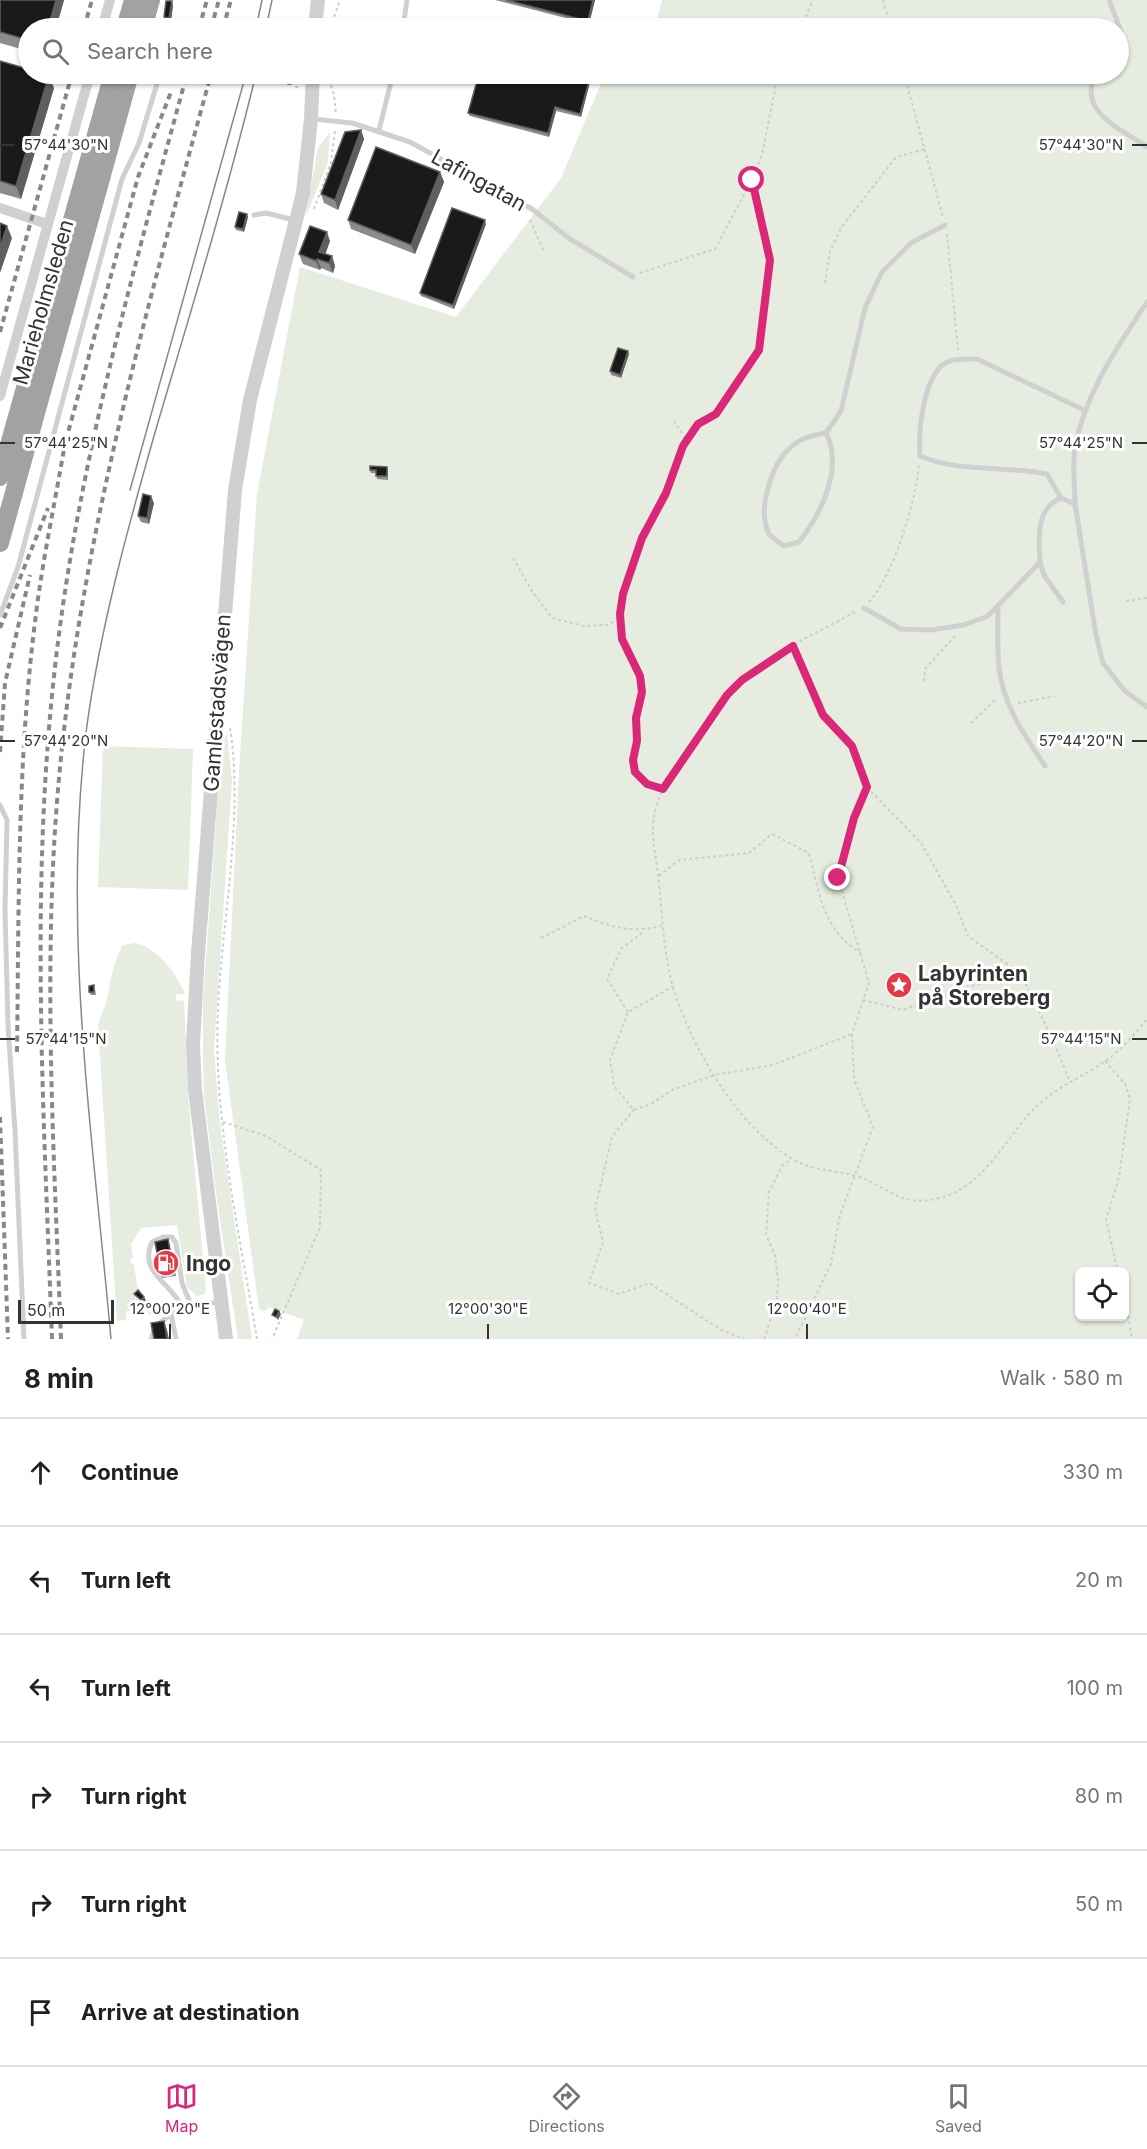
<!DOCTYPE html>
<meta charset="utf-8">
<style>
:root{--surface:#fff;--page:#f6f6f6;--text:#202124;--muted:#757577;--line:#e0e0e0;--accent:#db2777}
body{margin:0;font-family:Inter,sans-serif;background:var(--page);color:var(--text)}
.controls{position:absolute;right:18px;bottom:18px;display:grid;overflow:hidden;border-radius:9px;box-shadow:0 2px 4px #0004}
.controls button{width:54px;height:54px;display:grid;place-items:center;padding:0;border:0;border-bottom:2px solid var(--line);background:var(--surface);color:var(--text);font:30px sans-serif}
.scale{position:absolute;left:18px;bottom:15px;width:96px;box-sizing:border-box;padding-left:6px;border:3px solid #333;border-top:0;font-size:16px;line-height:21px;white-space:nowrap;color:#333;-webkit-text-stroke:4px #fff;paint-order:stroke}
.stop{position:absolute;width:18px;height:18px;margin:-14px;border:4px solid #db2777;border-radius:50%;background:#fff}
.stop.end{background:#db2777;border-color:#fff;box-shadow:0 2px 6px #0008}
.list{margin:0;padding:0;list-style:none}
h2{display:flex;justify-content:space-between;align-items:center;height:78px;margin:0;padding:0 24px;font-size:26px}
h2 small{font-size:20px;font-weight:400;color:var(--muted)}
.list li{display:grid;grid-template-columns:39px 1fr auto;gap:18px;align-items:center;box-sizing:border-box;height:108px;padding:0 24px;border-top:2px solid var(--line)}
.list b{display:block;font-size:22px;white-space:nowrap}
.list em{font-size:20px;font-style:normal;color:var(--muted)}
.icon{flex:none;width:33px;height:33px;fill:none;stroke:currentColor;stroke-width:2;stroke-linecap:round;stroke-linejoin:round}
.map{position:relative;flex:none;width:1147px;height:1339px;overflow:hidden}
.search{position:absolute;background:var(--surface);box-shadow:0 2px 4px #0004;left:18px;right:18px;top:18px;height:66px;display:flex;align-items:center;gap:15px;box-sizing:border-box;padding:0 21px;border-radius:33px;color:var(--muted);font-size:22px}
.sheet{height:726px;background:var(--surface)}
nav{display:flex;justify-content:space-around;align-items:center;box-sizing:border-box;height:84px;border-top:2px solid var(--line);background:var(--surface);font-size:16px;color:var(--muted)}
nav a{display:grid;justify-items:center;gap:3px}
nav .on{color:var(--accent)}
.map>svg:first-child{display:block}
</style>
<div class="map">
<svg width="1147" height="1339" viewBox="0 0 1147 1339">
<rect width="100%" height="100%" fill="#fff"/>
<g fill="#e6ecdf" fill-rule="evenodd">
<path d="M662 0H1147V1339H297L304 1320 270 1307 264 1311 259 1309 225 1060 239 773 257 494 300 267 456 317 561 178 605 74H1118V28H658L657 19ZM1080 1272H1124V1316H1080Z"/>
<polygon points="330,132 328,162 305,219 318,148"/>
<polygon points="227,734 232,779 214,1049 220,1125 252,1339 238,1339 216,1193 204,1096 203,1054 203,1000 222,739"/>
<polygon points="103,746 193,749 188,890 98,887"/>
<path d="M136 943C157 948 178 975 185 994H176V1000L183 1001 184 998 188 1096 206 1291 205 1294 197 1296 187 1287 177 1225 141 1228 131 1244 133 1258 130 1259 131 1264H134L137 1286 141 1291 135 1297 142 1304 147 1299 163 1315 148 1314 147 1305C144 1303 138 1303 134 1304V1311H126V1320L117 1321 98 1026C99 1017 105 1009 107 1000 111 980 113 962 123 945Z"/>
</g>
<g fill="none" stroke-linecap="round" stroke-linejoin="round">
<g stroke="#cdcdcd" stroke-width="2" stroke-dasharray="3 3" stroke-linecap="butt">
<polyline points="883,0 891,28"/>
<polyline points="299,28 302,17"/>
<polyline points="330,28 340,0"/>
<polyline points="801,28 813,0"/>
<polyline points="296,74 296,87 298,87"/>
<polyline points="327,74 334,95 336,114"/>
<polyline points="904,74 943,217"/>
<polyline points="314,209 331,162 335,131"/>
<polyline points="530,220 544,252"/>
<polyline points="947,234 958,350"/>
<polyline points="640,273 715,249 752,180 762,155 778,74"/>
<polyline points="825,283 830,251 841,228 896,157 925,149"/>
<polyline points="674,421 687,441"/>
<polyline points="513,558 532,591 552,618 584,626 608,625 620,617"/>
<polyline points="1126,601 1147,598"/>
<path d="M869 602C893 576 916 501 919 465"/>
<path d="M855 612C817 633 773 652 740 682 720 700 706 726 690 749 681 762 668 776 662 791 645 830 656 845 659 884 663 924 664 967 679 1005 700 1060 739 1125 789 1157 811 1172 835 1169 859 1177 893 1189 901 1209 943 1197 987 1184 1006 1135 1038 1105 1057 1087 1082 1077 1104 1062 1119 1052 1136 1033 1147 1019"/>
<polyline points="793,646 823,715 852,746 867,787 854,818 838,878 869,983 852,1034 854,1079 873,1127 840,1215 831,1264 795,1339"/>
<polyline points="924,681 925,669 955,636"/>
<polyline points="1018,703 1055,696"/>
<polyline points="971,723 997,698"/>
<path d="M230 728C244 816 222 919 218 1009 213 1119 239 1231 257 1339"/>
<polyline points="867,787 921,843 956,905 968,936 1021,974 1053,1040 1070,1082"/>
<polyline points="663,789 647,784 635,772 633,761 637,741 636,718 642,691 640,676 622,639 620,614 623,594 642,538 666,493 683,446 698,424 716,414 759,350 770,260 752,180"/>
<path d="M659 876 679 860 749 853 772 834 809 853C819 892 823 931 861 953"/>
<path d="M541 938 584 916C615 928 629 933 662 926"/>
<polyline points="674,986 628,1012 610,1060 614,1086 634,1110 651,1104 674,1089 715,1075 773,1065 852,1034"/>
<polyline points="863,1000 903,1010 971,986 1019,975"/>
<polyline points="628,1012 607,979 621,949 644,931"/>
<polyline points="1105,1061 1125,1084 1130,1099 1119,1177 1106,1220 1118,1272"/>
<polyline points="634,1109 612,1137 595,1209 603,1242 589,1283 619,1294 649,1283 723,1331 745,1339"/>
<polyline points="223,1122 266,1136 321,1170 320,1227 272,1339"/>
<polyline points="1124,1292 1132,1339"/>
<polyline points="764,1339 777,1300 778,1280 775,1255 766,1235 769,1192 782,1166 791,1159"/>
</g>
<g stroke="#d0d0d0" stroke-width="5">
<polyline points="1109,0 1121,31 1118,49"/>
<polyline points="403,28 407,0"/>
<path d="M1096 74C1076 111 1121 129 1147 147"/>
<polyline points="313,119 352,123 410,142 532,209 570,239 633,277"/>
<polyline points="379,130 393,74"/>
<polyline points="254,215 266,213 294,220"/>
<path d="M1084 410 977 359C966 359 949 358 941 366 923 385 918 431 920 456 959 473 1005 465 1047 474L1061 498 1075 504C1075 486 1072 465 1075 448 1085 393 1117 348 1147 302"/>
<path d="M826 433C844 468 821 514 799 542L784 546C779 542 772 538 769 534 757 510 771 464 791 447 800 438 814 435 826 433L841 411 865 308 882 272 911 243 945 225"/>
<polyline points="1075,504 1096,635 1103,663 1125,691 1147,707"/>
<polyline points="1040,562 1044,575 1063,602"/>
<path d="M998 607C998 627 997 648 999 668 1003 705 1025 736 1045 766"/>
<path d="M864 608 901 629 931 630 964 625 988 616 1040 562C1039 538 1035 509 1061 498"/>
<polyline points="0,615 18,567 122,179 139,143 160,74"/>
<polyline points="0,805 7,820 5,910 8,1025 15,1131 24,1339"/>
<path d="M182 1307C171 1282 138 1273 152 1242L163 1237H172L176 1243 182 1283 191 1305"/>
<polyline points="151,1339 155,1327 171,1314"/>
<polyline points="176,1339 171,1314 182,1307 219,1302"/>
</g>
<g stroke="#d0d0d0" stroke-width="10">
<polyline points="102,28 110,0"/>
<polyline points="0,208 47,224"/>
<polyline points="0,396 90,74"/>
</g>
<g stroke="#d0d0d0" stroke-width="14">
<polyline points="315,28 318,0"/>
<polyline points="226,1339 195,1090 193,1044 198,953 235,490 250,400 303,193 311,119 313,74"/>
</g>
<g stroke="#a2a2a2" stroke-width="18">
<polyline points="125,28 133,0"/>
<polyline points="143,28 151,0"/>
<polyline points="0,477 113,74"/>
<polyline points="0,543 130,74"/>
</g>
<g stroke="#888" stroke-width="1.5">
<polyline points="256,28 262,0"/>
<polyline points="266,28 272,0"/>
<polyline points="130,490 246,74"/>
<path d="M111 1339C93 1136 61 929 87 725 101 625 128 527 156 429 191 311 227 193 256 74"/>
</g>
<g stroke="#888" stroke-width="4" stroke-dasharray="6 4.5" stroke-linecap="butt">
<polyline points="84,28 92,0"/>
<polyline points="199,28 207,0"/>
<polyline points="211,28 219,0"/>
<polyline points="223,28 231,0"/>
<polyline points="0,332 72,74"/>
<polyline points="63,451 138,177 171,92"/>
<polyline points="0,628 48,508"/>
<polyline points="0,752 5,683 30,575"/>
<path d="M17 1052C19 909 17 765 35 622 42 562 55 503 65 443"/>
<polyline points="0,1117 8,1339"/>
<path d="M52 1339C44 1118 30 897 54 676 76 471 133 272 187 74"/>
<path d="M61 1339C54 1153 42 965 59 778 81 537 148 306 211 74"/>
</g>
</g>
<g fill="#8c8c8c">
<polygon points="0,0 64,0 56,28 28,28 28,51 0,43"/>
<polygon points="495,0 595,0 589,24"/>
<polygon points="173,5 171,21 165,20 164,17"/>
<polygon points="0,61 54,88 21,199 0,193"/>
<polygon points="592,74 581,117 556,111 549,137 470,116 468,113"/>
<polygon points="361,130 364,139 338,210 324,203 321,194"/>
<polygon points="440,172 444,182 415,254 351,229 348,220"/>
<polygon points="248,217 244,232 236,230 235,227"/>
<polygon points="486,224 454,309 421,296 420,293"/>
<polygon points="330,241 325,254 332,256 335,266 333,273 321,268 320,270 303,264 299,254"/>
<polygon points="629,354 621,378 611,375 610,371"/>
<polygon points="387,467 388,471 388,480 377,479 376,473 371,473 370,470"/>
<polygon points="154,503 149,524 141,522 138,516"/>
<polygon points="95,989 96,995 91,995 89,992"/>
<polygon points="169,1242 176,1276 162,1278 161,1275"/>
</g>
<g fill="#5f5f5f">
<polygon points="56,0 64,0 56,28 48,28"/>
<polygon points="593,0 595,0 589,24 588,21"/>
<polygon points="172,1 173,5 171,21 169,18"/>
<polygon points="591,74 592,74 581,117 580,114"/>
<polygon points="49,75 54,88 21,199 16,186"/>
<polygon points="555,107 556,111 549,137 548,133"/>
<polygon points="361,130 364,139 338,210 335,200"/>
<polygon points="440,172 444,182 415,254 411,245"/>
<polygon points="247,214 248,217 244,232 243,229"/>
<polygon points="485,220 486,224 454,309 453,305"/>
<polygon points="7,226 12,238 0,273 0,247"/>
<polygon points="327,232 330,241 323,261 319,252"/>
<polygon points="332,256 335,266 333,273 329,263"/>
<polygon points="317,259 321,268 320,270 316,261"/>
<polygon points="628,351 629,354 621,378 620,375"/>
<polygon points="151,496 154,503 149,524 147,518"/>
<polygon points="144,1297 146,1300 142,1304 141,1300"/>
<polygon points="279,1311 281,1314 278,1320 276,1317"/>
<polygon points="164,1321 167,1330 169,1339 167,1339"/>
</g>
<g fill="#1a1a1a" stroke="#5f5f5f" stroke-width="1.5">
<polygon points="0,0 56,0 48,28 28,28 28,40 0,32"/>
<polygon points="506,0 593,0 588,21"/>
<polygon points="166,1 172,1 169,18 164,17"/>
<polygon points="0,61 28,69 28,74 43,74 49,75 16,186 0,181"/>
<rect x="288" y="74" width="3" height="10"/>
<polygon points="479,74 591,74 580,114 555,107 548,133 468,113"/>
<polygon points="361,130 335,200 321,194 345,132"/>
<polygon points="376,147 440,172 411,245 348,220"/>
<polygon points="452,208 485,220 453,305 420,293"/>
<polygon points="239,212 247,214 243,229 235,227"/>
<polygon points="0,223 7,226 0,247"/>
<polygon points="310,226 327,232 319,252 332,256 329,263 317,259 316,261 299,254"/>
<polygon points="618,348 628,351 620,375 610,371"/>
<polygon points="370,466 387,467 387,476 376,476 376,470 370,470"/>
<polygon points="143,494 151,496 147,518 138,516"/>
<polygon points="94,985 94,992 89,992 89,986"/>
<polygon points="168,1239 174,1273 161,1275 155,1242"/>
<polygon points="138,1290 144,1297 141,1300 134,1294"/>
<polygon points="275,1309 279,1311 276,1317 272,1315"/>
<polygon points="164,1321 167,1339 154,1339 151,1323"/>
</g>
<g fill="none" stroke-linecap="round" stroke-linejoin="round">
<polyline stroke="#db2777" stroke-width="8" points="752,180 770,260 759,350 716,414 698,424 683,446 666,493 642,538 623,594 620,614 622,639 640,676 642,692 636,718 637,741 633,760 635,772 647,784 663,789 727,695 742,680 793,646 823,715 852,746 867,787 854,818 838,878"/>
</g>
<path fill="none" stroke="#333" stroke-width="2" d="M0 145H15M1132 145H1147M0 443H15M1132 443H1147M0 741H15M1132 741H1147M0 1039H15M1132 1039H1147M170 1324V1339M488 1324V1339M807 1324V1339"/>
<defs>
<symbol id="sight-disc" viewBox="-11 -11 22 22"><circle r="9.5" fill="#e63946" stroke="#fff"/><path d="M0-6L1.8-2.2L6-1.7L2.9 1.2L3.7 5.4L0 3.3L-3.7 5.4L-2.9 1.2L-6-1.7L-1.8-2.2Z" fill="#fff"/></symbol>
<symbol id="fuel-disc" viewBox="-11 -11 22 22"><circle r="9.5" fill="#e63946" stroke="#fff"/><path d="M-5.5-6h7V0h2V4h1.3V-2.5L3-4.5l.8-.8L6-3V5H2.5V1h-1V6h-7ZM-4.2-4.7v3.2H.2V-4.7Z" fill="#fff"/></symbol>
</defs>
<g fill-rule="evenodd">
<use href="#sight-disc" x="884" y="970" width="30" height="30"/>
<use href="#fuel-disc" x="151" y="1248" width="30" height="30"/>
</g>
<g text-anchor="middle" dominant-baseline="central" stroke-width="6" stroke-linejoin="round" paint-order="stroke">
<g font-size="21" fill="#333" stroke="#fff">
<text transform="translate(479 180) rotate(29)">Lafingatan</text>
<text transform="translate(43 302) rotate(-74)">Marieholmsleden</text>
<text transform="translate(217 703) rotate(-86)">Gamlestadsvägen</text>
</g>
<g font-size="21" font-weight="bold" fill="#333" stroke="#fff" text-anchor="start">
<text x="918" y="973">Labyrinten<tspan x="918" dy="24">på Storeberg</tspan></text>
<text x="186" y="1263">Ingo</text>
</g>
</g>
<g font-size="15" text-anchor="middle" fill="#333" stroke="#fff" stroke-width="6" stroke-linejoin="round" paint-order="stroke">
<text x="66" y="150">57°44'30"N</text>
<text x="1081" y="150">57°44'30"N</text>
<text x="66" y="448">57°44'25"N</text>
<text x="1081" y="448">57°44'25"N</text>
<text x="66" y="746">57°44'20"N</text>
<text x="1081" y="746">57°44'20"N</text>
<text x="66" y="1044">57°44'15"N</text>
<text x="1081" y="1044">57°44'15"N</text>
<text x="170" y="1314">12°00'20"E</text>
<text x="488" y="1314">12°00'30"E</text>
<text x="807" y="1314">12°00'40"E</text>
</g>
</svg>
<div class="controls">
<button><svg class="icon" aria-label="locate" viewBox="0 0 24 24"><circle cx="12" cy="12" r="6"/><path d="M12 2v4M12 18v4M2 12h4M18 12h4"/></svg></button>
</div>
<div class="scale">50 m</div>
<div class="stop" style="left:752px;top:180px"></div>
<div class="stop end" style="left:838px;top:878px"></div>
<div class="search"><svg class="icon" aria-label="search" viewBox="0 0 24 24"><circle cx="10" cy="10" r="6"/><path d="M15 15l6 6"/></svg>Search here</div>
</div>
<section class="sheet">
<h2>8 min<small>Walk · 580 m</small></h2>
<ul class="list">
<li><svg class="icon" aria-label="ahead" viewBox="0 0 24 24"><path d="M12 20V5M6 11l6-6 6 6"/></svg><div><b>Continue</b></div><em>330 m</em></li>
<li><svg class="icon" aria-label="left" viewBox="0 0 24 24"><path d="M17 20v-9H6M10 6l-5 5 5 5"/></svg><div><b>Turn left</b></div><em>20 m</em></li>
<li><svg class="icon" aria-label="left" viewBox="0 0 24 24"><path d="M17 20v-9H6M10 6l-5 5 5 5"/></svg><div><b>Turn left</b></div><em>100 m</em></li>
<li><svg class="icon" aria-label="right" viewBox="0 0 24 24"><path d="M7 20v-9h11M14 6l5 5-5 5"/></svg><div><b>Turn right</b></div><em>80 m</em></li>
<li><svg class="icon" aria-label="right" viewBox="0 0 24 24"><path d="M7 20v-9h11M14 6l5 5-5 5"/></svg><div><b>Turn right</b></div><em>50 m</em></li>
<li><svg class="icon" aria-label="arrive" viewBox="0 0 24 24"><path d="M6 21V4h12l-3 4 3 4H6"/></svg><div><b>Arrive at destination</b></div></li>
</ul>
</section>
<nav>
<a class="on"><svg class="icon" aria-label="map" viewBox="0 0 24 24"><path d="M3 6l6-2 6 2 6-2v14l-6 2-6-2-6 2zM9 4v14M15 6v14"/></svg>Map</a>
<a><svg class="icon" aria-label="directions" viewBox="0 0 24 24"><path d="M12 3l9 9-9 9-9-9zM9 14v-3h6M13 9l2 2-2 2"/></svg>Directions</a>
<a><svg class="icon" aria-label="saved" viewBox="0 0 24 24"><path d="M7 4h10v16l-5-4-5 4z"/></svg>Saved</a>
</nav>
